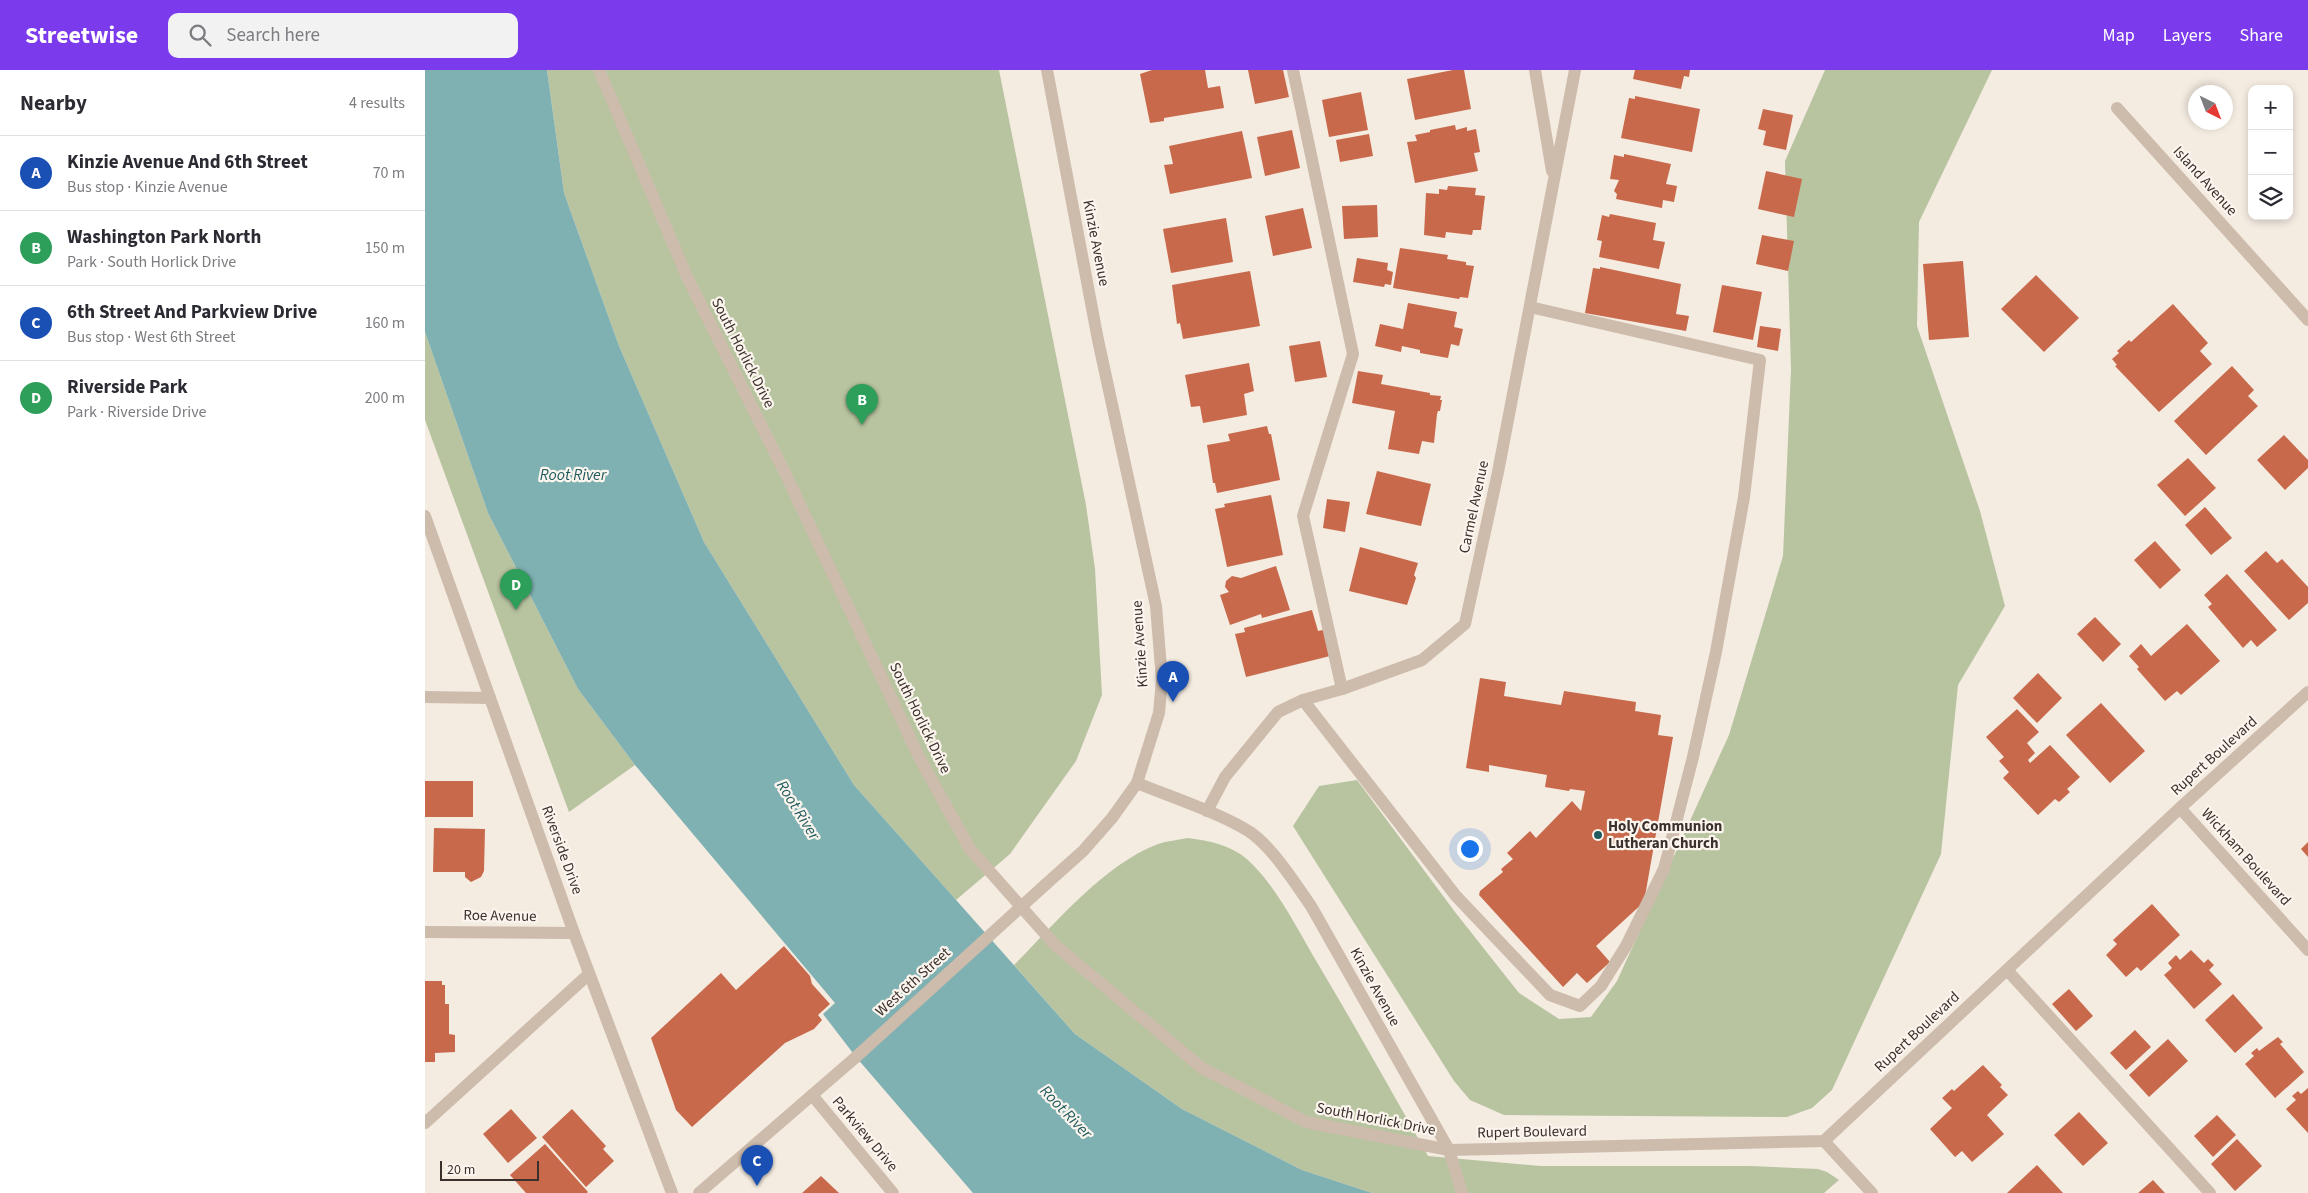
<!DOCTYPE html>
<meta charset="utf-8">
<style>
:root{--surface:#fff;--page:#f2f2f3;--text:#2b2b33;--muted:#7c7c81;--line:#e1e1e2;--accent:#7c3aed}
body{margin:0;font-family:"Source Sans 3",sans-serif;background:var(--page);color:var(--text)}
.controls{position:absolute;right:15px;top:15px;display:grid;overflow:hidden;border-radius:10px;box-shadow:0 2px 8px #0003}
.controls button{width:45px;height:45px;display:grid;place-items:center;padding:0;border:0;border-bottom:1px solid var(--line);background:var(--surface);color:var(--text);font:25px sans-serif}
.compass{position:absolute;left:1763px;top:15px;width:45px;height:45px;border-radius:50%;background:var(--surface);box-shadow:0 2px 8px #0003;rotate:138deg}
.scale{position:absolute;left:15px;bottom:12px;width:99px;box-sizing:border-box;padding-left:5px;border:2px solid #3b302b;border-top:0;font-size:14px;line-height:18px;white-space:nowrap;color:#3b302b;-webkit-text-stroke:4px #fbf5ee;paint-order:stroke}
.you{position:absolute;left:1044px;top:778px;width:18px;height:18px;margin:-12px;border:4px solid #fff;border-radius:50%;background:#1a73e8;box-shadow:0 0 0 8px #1a73e833}
.badge{display:grid;place-items:center;width:32px;height:32px;border-radius:50%;background:var(--accent);color:#fff;font-size:16px;font-weight:700}
.pin{position:absolute;translate:-50% -41px;filter:drop-shadow(0 1px 2px #0008)}
.pin::after{content:'';position:absolute;top:26px;width:18px;height:15px;background:inherit;clip-path:polygon(0 0,100% 0,50% 100%)}
.list{margin:0;padding:0;list-style:none}
h2{display:flex;justify-content:space-between;align-items:center;height:65px;margin:0;padding:0 20px;font-size:21px}
h2 small{font-size:16px;font-weight:400;color:var(--muted)}
.list li{display:grid;grid-template-columns:32px 1fr auto;gap:15px;align-items:center;box-sizing:border-box;height:75px;padding:0 20px;border-top:1px solid var(--line)}
.list b{display:block;font-size:19px;white-space:nowrap}
.list p{margin:0;font-size:16px;white-space:nowrap;color:var(--muted)}
.list em{font-size:16px;font-style:normal;color:var(--muted)}
.icon{flex:none;width:28px;height:28px;fill:none;stroke:currentColor;stroke-width:2;stroke-linecap:round;stroke-linejoin:round}
.map{position:relative;flex:none;width:1883px;height:1123px;overflow:hidden}
header{display:flex;align-items:center;gap:30px;box-sizing:border-box;height:70px;padding:0 25px;background:var(--accent);color:#fff}
header strong{font-size:24px}
nav{display:flex;gap:28px;margin-inline-start:auto;font-size:18px}
.search{width:350px;height:45px;background:var(--page);display:flex;align-items:center;gap:12px;box-sizing:border-box;padding:0 18px;border-radius:10px;color:var(--muted);font-size:19px}
main{display:flex}
aside{flex:1;background:var(--surface)}
.map>svg:first-child{display:block}
</style>
<header>
<strong>Streetwise</strong>
<div class="search"><svg class="icon" aria-label="search" viewBox="0 0 24 24"><circle cx="10" cy="10" r="6"/><path d="M15 15l6 6"/></svg>Search here</div>
<nav><a>Map</a><a>Layers</a><a>Share</a></nav>
</header>
<main>
<aside>
<h2>Nearby<small>4 results</small></h2>
<ul class="list">
<li><span class="badge" style="background:#1a4fb4">A</span><div><b>Kinzie Avenue And 6th Street</b><p>Bus stop · Kinzie Avenue</p></div><em>70 m</em></li>
<li><span class="badge" style="background:#2e9e5b">B</span><div><b>Washington Park North</b><p>Park · South Horlick Drive</p></div><em>150 m</em></li>
<li><span class="badge" style="background:#1a4fb4">C</span><div><b>6th Street And Parkview Drive</b><p>Bus stop · West 6th Street</p></div><em>160 m</em></li>
<li><span class="badge" style="background:#2e9e5b">D</span><div><b>Riverside Park</b><p>Park · Riverside Drive</p></div><em>200 m</em></li>
</ul>
</aside>
<div class="map">
<svg width="1883" height="1123" viewBox="0 0 1883 1123">
<rect width="100%" height="100%" fill="#f4ebe1"/>
<g fill="#b8c4a0">
<polygon points="122,0 574,0 661,435 670,499 677,625 651,691 585,784 531,830 429,715 279,472 194,276 139,123"/>
<polygon points="1400,0 1567,0 1494,152 1492,256 1555,441 1580,536 1533,615 1516,784 1407,1020 1387,1038 1362,1047 1079,1045 1045,1030 1029,1011 868,756 894,716 932,710 1030,842 1094,923 1134,949 1166,947 1192,911 1304,665 1358,486 1366,300 1360,91"/>
<polygon points="0,262 63,443 153,619 210,695 144,742 0,350"/>
<path d="M763 768C785 771 806 775 823 790 853 818 872 859 893 894 931 958 967 1022 1003 1086L1115 1096H1325L1393 1099 1402 1102 1414 1110 1399 1123H947L877 1100 757 1039 650 964 589 895C630 854 678 795 733 774 742 771 753 770 763 768Z"/>
</g>
<polygon fill="#7fb0b2" points="0,0 122,0 139,123 194,276 279,472 429,715 650,964 757,1039 877,1100 947,1123 548,1123 431,987 398,944 410,933 210,695 153,619 63,443 0,262"/>
<g fill="#c8694b">
<polygon points="727,0 780,0 783,18 795,16 799,38 739,48 739,51 725,53 715,4"/>
<polygon points="823,0 858,0 864,27 830,34"/>
<polygon points="1028,0 1039,0 1046,39 990,50 982,9"/>
<polygon points="1210,0 1265,0 1264,7 1259,6 1256,19 1208,9"/>
<polygon points="936,22 943,60 904,67 897,30"/>
<polygon points="1210,26 1275,39 1267,82 1196,68 1204,28 1210,29"/>
<polygon points="1338,39 1368,45 1361,80 1338,75 1341,61 1333,59"/>
<polygon points="1030,55 1031,60 1042,57 1042,61 1051,59 1055,82 1049,83 1053,101 990,113 982,72 992,71 990,65 1005,62 1005,60"/>
<polygon points="867,60 875,98 840,106 832,67"/>
<polygon points="817,61 827,108 745,124 739,95 748,94 744,76"/>
<polygon points="944,64 948,86 915,92 911,70"/>
<polygon points="1199,84 1246,94 1241,114 1252,116 1249,132 1238,130 1237,138 1191,129 1192,124 1189,121 1194,110 1185,109 1189,85 1199,87"/>
<polygon points="1341,101 1377,109 1369,147 1333,139"/>
<polygon points="1023,116 1051,118 1050,125 1060,126 1056,160 1048,160 1047,165 1021,162 1020,168 999,165 1001,123 1014,124 1014,119 1022,120"/>
<polygon points="952,135 953,167 919,169 917,136"/>
<polygon points="878,138 887,178 848,186 840,146"/>
<polygon points="1185,144 1231,153 1228,170 1240,172 1234,199 1174,187 1177,171 1172,170 1177,145 1184,147"/>
<polygon points="801,148 808,192 746,203 738,159"/>
<polygon points="1337,165 1369,171 1363,201 1331,194"/>
<polygon points="975,178 1023,185 1022,189 1041,192 1041,195 1049,196 1043,228 1035,227 1034,229 968,218"/>
<polygon points="932,188 963,193 962,200 968,202 966,215 960,214 959,217 928,212"/>
<polygon points="1538,191 1544,267 1504,270 1498,194"/>
<polygon points="1175,197 1256,214 1251,244 1264,246 1261,261 1160,243 1168,198 1175,199"/>
<polygon points="825,201 835,256 758,269 755,253 752,254 747,215"/>
<polygon points="1611,205 1654,248 1619,282 1576,239"/>
<polygon points="1297,215 1337,222 1328,270 1288,262"/>
<polygon points="983,233 1032,242 1029,257 1038,259 1034,276 1026,274 1023,288 995,283 995,280 977,276 976,282 950,276 955,254 978,259"/>
<polygon points="1748,234 1783,273 1775,281 1787,294 1734,342 1690,296 1692,295 1687,289 1694,283 1692,281 1704,270 1706,272"/>
<polygon points="1335,256 1356,259 1353,281 1332,277"/>
<polygon points="895,271 902,307 870,312 864,276"/>
<polygon points="824,293 829,321 819,324 822,345 778,353 775,336 766,337 760,305"/>
<polygon points="1807,296 1829,320 1823,326 1833,336 1781,385 1749,351"/>
<polygon points="933,301 958,305 956,314 1005,323 1005,325 1016,326 1015,330 1017,330 1015,341 1013,341 1012,344 1009,373 997,371 994,384 963,379 970,341 927,333"/>
<polygon points="842,356 844,364 846,364 855,410 792,423 790,413 788,413 782,375 805,371 803,364"/>
<polygon points="1859,365 1883,390 1883,398 1860,420 1832,390"/>
<polygon points="1763,388 1791,418 1760,446 1732,415"/>
<polygon points="952,401 1006,414 996,456 941,444"/>
<polygon points="846,425 858,485 802,497 790,439 800,437 799,434"/>
<polygon points="902,429 925,432 920,462 898,458"/>
<polygon points="1780,437 1807,468 1786,485 1760,455"/>
<polygon points="1730,471 1756,500 1735,519 1709,490"/>
<polygon points="935,477 993,493 989,505 991,508 982,535 924,521"/>
<polygon points="1841,481 1852,493 1857,489 1883,517 1883,533 1864,550 1819,501"/>
<polygon points="851,496 865,540 837,548 836,544 805,555 795,525 804,522 800,517 801,511 807,506 816,508"/>
<polygon points="1802,504 1852,560 1832,577 1826,570 1818,578 1783,537 1787,534 1779,525"/>
<polygon points="887,540 893,561 898,560 905,586 821,607 810,564 820,562 819,558"/>
<polygon points="1670,547 1696,574 1678,592 1652,564"/>
<polygon points="1762,554 1795,591 1756,625 1752,621 1740,631 1712,599 1714,597 1704,586 1716,574 1726,586"/>
<polygon points="1613,603 1637,628 1612,653 1588,628"/>
<polygon points="1055,608 1081,612 1079,626 1136,635 1139,621 1211,632 1210,641 1236,645 1233,665 1248,667 1219,832 1171,876 1185,892 1162,913 1152,903 1138,917 1054,825 1055,821 1078,802 1076,799 1088,789 1082,783 1105,761 1111,768 1147,731 1156,741 1160,721 1145,719 1144,721 1120,717 1122,705 1064,695 1064,702 1041,698"/>
<polygon points="1676,633 1720,681 1685,713 1641,665"/>
<polygon points="1592,639 1614,662 1602,673 1610,683 1603,690 1605,693 1625,675 1655,707 1642,719 1645,722 1634,732 1630,729 1613,745 1578,708 1584,702 1574,691 1579,687 1561,667"/>
<rect x="0" y="711" width="48" height="36"/>
<polygon points="9,758 60,759 59,801 56,807 46,812 40,807 40,802 8,802"/>
<polygon points="1883,772 1883,787 1876,779"/>
<polygon points="1727,834 1755,865 1716,901 1712,897 1701,907 1681,885 1692,874 1688,870"/>
<polygon points="359,876 385,906 387,914 405,934 393,945 397,950 389,959 360,973 267,1057 251,1040 226,968 296,903 311,920"/>
<polygon points="1766,880 1779,893 1783,889 1789,895 1784,900 1797,914 1769,939 1739,905 1747,898 1743,893 1751,885 1755,890"/>
<polygon points="0,911 17,911 17,915 20,915 20,934 24,934 24,964 30,965 30,982 10,983 10,992 0,992"/>
<polygon points="1644,919 1668,946 1651,961 1627,934"/>
<polygon points="1808,924 1838,958 1810,983 1780,950"/>
<polygon points="1710,960 1726,977 1701,1000 1685,983"/>
<polygon points="1853,967 1858,972 1855,974 1879,1002 1850,1028 1820,994 1829,986 1826,983 1832,978 1834,981"/>
<polygon points="1743,969 1763,991 1724,1027 1704,1005"/>
<polygon points="1558,995 1577,1015 1575,1017 1583,1025 1562,1045 1579,1064 1547,1092 1537,1081 1530,1087 1505,1059 1527,1038 1517,1028 1527,1019 1529,1021"/>
<polygon points="1883,1018 1883,1063 1861,1039 1871,1030 1867,1026 1873,1021 1876,1024"/>
<polygon points="86,1039 112,1068 83,1093 58,1064"/>
<polygon points="147,1039 181,1076 178,1079 189,1091 161,1117 117,1067"/>
<polygon points="1654,1042 1683,1073 1658,1096 1629,1065"/>
<polygon points="1792,1045 1811,1065 1788,1087 1769,1066"/>
<polygon points="1812,1069 1837,1096 1810,1121 1786,1094"/>
<polygon points="120,1074 163,1122 162,1123 101,1123 85,1105"/>
<polygon points="1612,1095 1638,1123 1582,1123"/>
<polygon points="396,1106 414,1123 377,1123"/>
<polygon points="1728,1110 1740,1123 1713,1123"/>
</g>
<g fill="none" stroke-linecap="round" stroke-linejoin="round">
<g stroke="#cdbbac" stroke-width="12">
<polyline points="174,0 263,209 361,405 495,689 545,779 630,875 777,998 881,1052 1024,1080 1399,1071 1755,738 1883,622"/>
<polyline points="868,0 928,284 878,446 917,619"/>
<polyline points="1110,0 1127,101"/>
<polyline points="1692,38 1883,250"/>
<polyline points="0,446 149,863 247,1123"/>
<polyline points="0,627 65,628"/>
<polyline points="878,630 1031,826 1125,925 1155,936 1176,916 1201,876 1239,799 1268,687 1291,582 1319,427 1335,290 1105,237"/>
<path d="M712 713C746 727 795 743 825 762 848 778 870 813 886 836L1024 1080 1037 1123"/>
<polyline points="1755,738 1883,880"/>
<polyline points="782,741 800,707 853,642 878,630 917,619 997,590 1040,554 1073,402 1150,0"/>
<polyline points="620,815 658,781 687,748 712,713 734,643 737,610 731,536 673,270 622,0"/>
<polyline points="0,862 149,863"/>
<polyline points="1582,900 1785,1123"/>
<polyline points="387,1025 468,1123"/>
<polyline points="0,1053 164,904"/>
<polyline points="1399,1071 1447,1123"/>
<polyline points="274,1123 431,987"/>
</g>
<polyline stroke="#cdbbac" stroke-width="12" points="431,987 620,815"/>
</g>
<circle fill="#1f5a5e" stroke="#fbf5ee" stroke-width="2" cx="1173" cy="765" r="5"/>
<g text-anchor="middle" dominant-baseline="central" stroke-width="4.5" stroke-linejoin="round" paint-order="stroke">
<g font-size="15" fill="#3b302b" stroke="#fbf5ee">
<text transform="translate(1780 111) rotate(48)">Island Avenue</text>
<text transform="translate(671 173) rotate(79)">Kinzie Avenue</text>
<text transform="translate(318 283) rotate(63)">South Horlick Drive</text>
<text transform="translate(1049 437) rotate(-78)">Carmel Avenue</text>
<text transform="translate(715 574) rotate(-94)">Kinzie Avenue</text>
<text transform="translate(495 648) rotate(64)">South Horlick Drive</text>
<text transform="translate(1789 686) rotate(-42)">Rupert Boulevard</text>
<text transform="translate(137 780) rotate(70)">Riverside Drive</text>
<text transform="translate(1821 787) rotate(48)">Wickham Boulevard</text>
<text transform="translate(75 846) rotate(1)">Roe Avenue</text>
<text transform="translate(488 912) rotate(-42)">West 6th Street</text>
<text transform="translate(950 917) rotate(61)">Kinzie Avenue</text>
<text transform="translate(1492 962) rotate(-43)">Rupert Boulevard</text>
<text transform="translate(951 1049) rotate(11)">South Horlick Drive</text>
<text transform="translate(1107 1062) rotate(-1)">Rupert Boulevard</text>
<text transform="translate(440 1064) rotate(50)">Parkview Drive</text>
</g>
<g font-size="15" font-weight="bold" fill="#3b302b" stroke="#fbf5ee" text-anchor="start">
<text x="1183" y="756">Holy Communion<tspan x="1183" dy="17">Lutheran Church</tspan></text>
</g>
<g font-size="16" font-style="italic" fill="#1f5a5e" stroke="#fbf5ee">
<text x="148" y="405">Root River</text>
<text transform="translate(373 740) rotate(58)">Root River</text>
<text transform="translate(641 1042) rotate(46)">Root River</text>
</g>
</g>
</svg>
<div class="controls">
<button>+</button>
<button>−</button>
<button><svg class="icon" aria-label="layers" viewBox="0 0 24 24"><path d="M12 4l9 5-9 5-9-5zM3 14l9 5 9-5"/></svg></button>
</div>
<svg class="compass" viewBox="-18 -18 36 36"><path d="M0-13l5 13h-10z" fill="#e53935"/><path d="M0 13l5-13h-10z" fill="#7c7c81"/></svg>
<div class="scale">20 m</div>
<div class="you"></div>
<div class="pin badge" style="left:748px;top:632px;background:#1a4fb4">A</div>
<div class="pin badge" style="left:437px;top:355px;background:#2e9e5b">B</div>
<div class="pin badge" style="left:332px;top:1116px;background:#1a4fb4">C</div>
<div class="pin badge" style="left:91px;top:540px;background:#2e9e5b">D</div>
</div>
</main>
